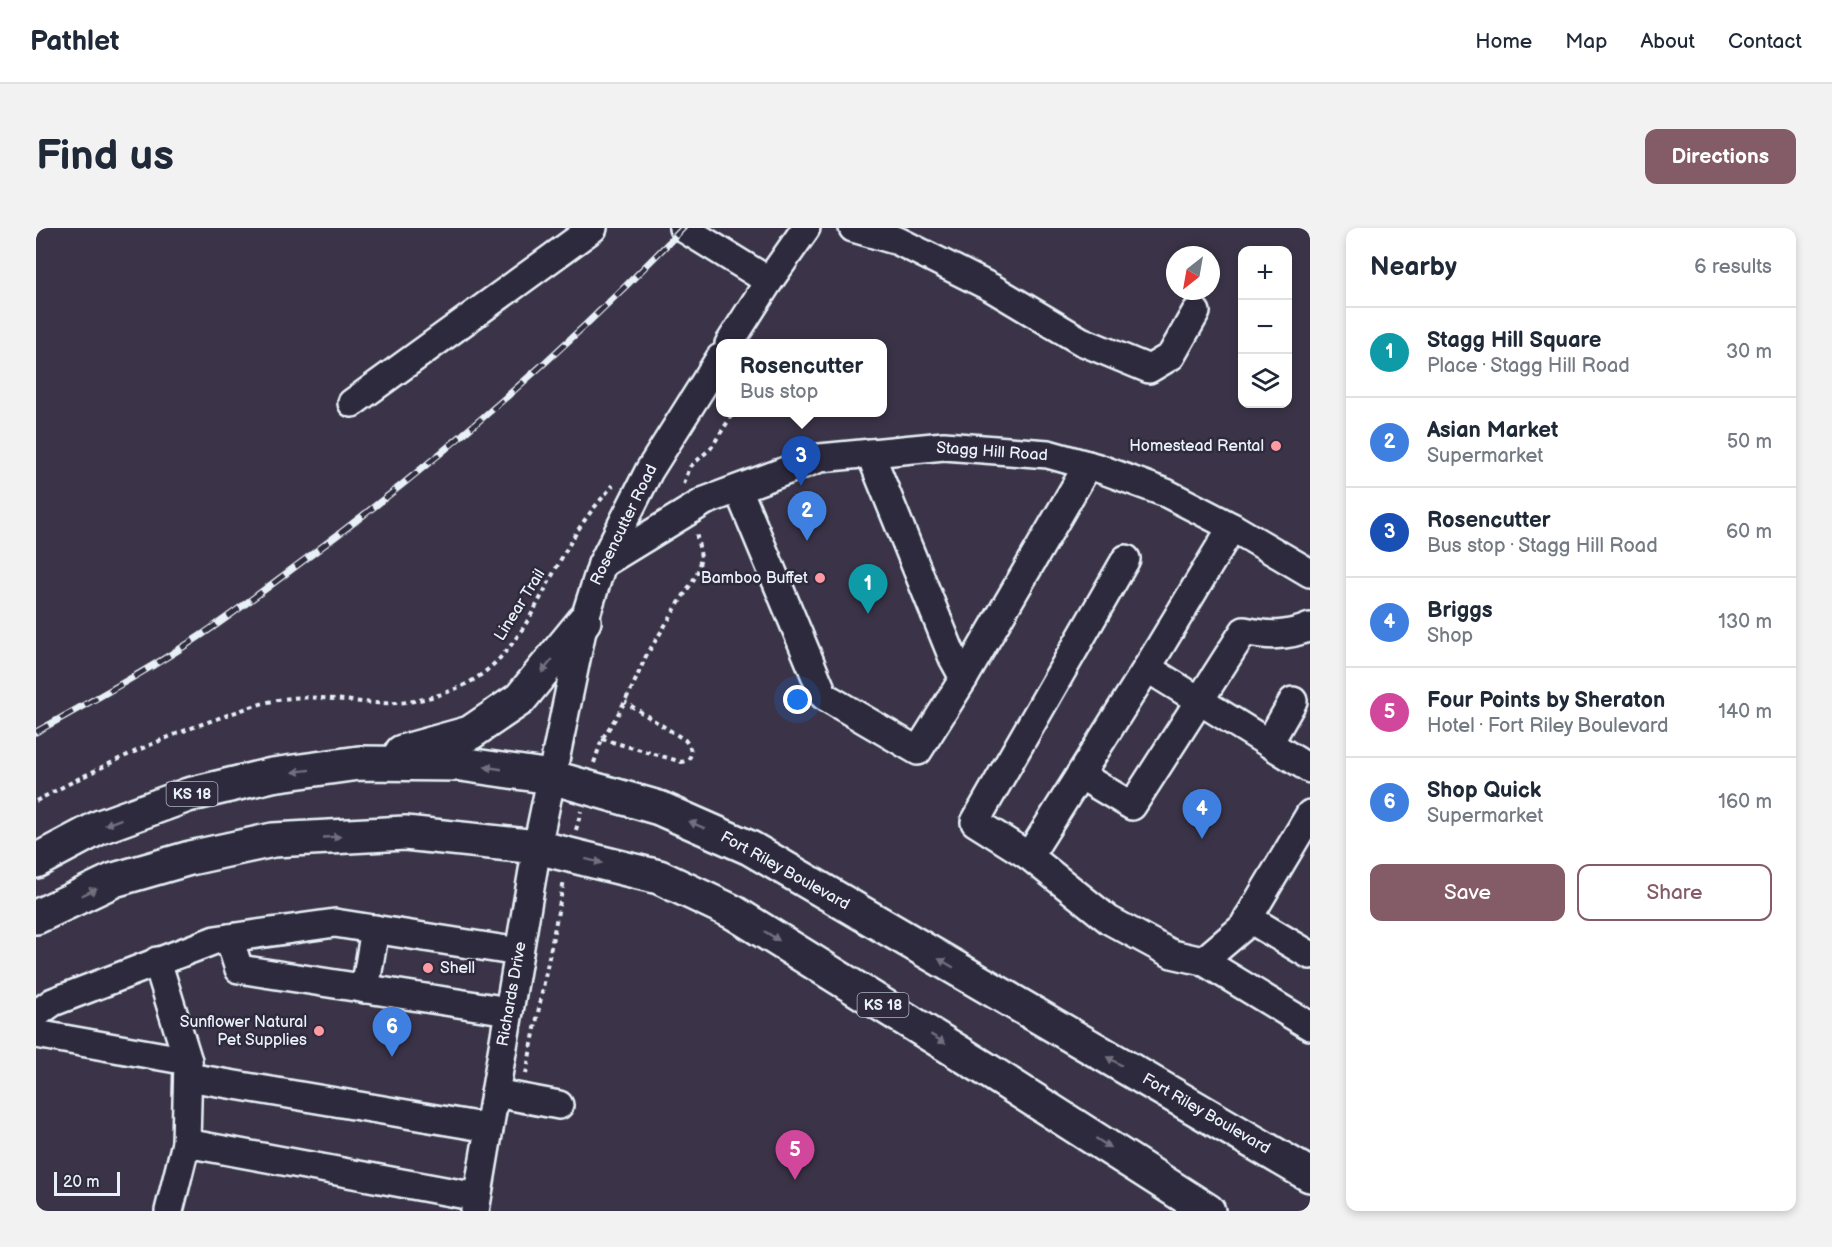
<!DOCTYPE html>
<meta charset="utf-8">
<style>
:root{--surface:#fff;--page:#f2f2f3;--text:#1f2937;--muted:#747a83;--line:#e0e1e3;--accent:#845c67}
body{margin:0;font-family:"Balsamiq Sans",sans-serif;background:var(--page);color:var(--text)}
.controls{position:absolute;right:18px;top:18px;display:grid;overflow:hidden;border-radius:12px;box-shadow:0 3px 9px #0003}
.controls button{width:54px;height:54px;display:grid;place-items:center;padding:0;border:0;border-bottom:2px solid var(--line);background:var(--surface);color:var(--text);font:30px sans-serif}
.compass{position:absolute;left:1130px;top:18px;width:54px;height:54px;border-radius:50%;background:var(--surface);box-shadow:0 3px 9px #0003;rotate:211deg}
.scale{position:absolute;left:18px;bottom:15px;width:66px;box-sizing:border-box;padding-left:6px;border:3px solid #e8f1f8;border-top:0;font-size:16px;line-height:21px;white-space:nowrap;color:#e8f1f8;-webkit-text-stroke:4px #2f2a3d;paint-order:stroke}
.you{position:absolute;left:762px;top:472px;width:21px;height:21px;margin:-15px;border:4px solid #fff;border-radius:50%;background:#1a73e8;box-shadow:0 0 0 9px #1a73e833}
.badge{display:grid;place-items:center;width:39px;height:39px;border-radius:50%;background:var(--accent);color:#fff;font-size:20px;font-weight:700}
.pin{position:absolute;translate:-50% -50px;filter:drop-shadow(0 2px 3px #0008)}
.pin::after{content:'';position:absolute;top:32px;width:21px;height:18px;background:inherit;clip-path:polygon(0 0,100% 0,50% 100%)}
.popup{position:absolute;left:680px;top:111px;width:171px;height:78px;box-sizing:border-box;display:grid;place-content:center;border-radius:12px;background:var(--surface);filter:drop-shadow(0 2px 4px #0005);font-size:20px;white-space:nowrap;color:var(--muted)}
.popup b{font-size:22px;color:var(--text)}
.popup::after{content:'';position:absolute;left:50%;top:100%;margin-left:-12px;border:12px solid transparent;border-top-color:var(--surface)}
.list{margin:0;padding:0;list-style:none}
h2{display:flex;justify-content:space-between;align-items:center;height:78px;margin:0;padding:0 24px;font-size:26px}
h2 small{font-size:20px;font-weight:400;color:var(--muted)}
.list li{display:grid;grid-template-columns:39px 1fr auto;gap:18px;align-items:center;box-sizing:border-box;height:90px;padding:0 24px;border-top:2px solid var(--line)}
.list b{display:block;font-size:22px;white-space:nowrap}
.list p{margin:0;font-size:20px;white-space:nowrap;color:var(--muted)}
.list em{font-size:20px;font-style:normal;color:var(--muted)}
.actions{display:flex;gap:12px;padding:18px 24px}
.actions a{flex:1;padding:14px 0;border:2px solid var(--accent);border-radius:12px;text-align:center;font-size:21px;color:var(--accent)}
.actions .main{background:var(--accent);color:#fff}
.icon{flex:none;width:33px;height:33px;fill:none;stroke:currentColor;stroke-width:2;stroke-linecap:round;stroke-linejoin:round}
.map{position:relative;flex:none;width:1274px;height:983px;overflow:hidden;border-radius:12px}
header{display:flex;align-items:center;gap:36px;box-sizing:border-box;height:84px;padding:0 30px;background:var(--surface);border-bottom:2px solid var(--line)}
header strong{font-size:28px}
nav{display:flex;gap:33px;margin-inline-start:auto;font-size:21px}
.intro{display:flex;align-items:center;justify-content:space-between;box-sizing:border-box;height:144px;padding:0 36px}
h1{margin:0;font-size:42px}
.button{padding:15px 27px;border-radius:12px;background:var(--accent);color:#fff;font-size:21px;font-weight:700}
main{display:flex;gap:36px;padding:0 36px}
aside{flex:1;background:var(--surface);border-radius:12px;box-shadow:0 3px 9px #0003}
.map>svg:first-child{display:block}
</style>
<header>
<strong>Pathlet</strong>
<nav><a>Home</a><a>Map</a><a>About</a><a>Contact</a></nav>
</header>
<div class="intro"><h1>Find us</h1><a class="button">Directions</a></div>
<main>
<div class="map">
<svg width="1274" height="983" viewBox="0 0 1274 983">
<rect width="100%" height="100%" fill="#3b3448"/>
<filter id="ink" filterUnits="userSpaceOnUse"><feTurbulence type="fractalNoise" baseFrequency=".0167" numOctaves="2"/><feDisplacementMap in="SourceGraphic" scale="12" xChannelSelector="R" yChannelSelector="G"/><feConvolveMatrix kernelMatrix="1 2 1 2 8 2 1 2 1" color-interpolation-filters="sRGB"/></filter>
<g filter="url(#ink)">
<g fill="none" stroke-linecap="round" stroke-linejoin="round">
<defs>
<g id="minor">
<polyline points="647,0 733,53"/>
<polyline points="817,0 862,13 956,60 1045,113 1113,141 1135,128 1160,84"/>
<polyline points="693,116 733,53 770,0"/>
<polyline points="316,175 557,0"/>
<polyline points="702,261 788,468 882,523 928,450 917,430 834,225"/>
<polyline points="1196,299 1111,440 993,628 1073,692 1136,726 1167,733 1274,798"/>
<polyline points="566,336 669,273 784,230 908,218 1012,226 1062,240 1130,265 1196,299 1274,345"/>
<polyline points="1111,440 1274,541"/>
<polyline points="928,450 1052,237"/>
<polyline points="1233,515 1257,473"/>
<path d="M1044 547 1096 578 1208 403C1232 408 1250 409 1274 399"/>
<polyline points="993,628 939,594 1090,331"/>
<polyline points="1212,690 1274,727"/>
<polyline points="193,710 203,741 473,783"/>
<polyline points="121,733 152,833 150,915"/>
<polyline points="1167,733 1207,699 1274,586"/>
<polyline points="329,761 339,701"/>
<polyline points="0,786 17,774 179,712 299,695 483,724"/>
<polyline points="0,806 152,833"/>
<polyline points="152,849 453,900"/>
<polyline points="459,865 523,877"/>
<polyline points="133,983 150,915 441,969"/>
<polyline points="439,983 501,619 548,393 566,336 613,243 684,130"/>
</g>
<g id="highway">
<polyline points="366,524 434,505 484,471 548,393"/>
<polyline points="0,633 64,599 152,567 236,547 323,535 425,536 515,549 623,580 714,620 1274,947"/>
<polyline points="0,689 78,652 154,630 237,612 369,605 501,619 623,649 697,684 948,840 1172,983"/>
</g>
</defs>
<use href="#minor" stroke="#e8f1f8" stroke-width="32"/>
<use href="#highway" stroke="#e8f1f8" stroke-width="38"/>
<g stroke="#e8f1f8" stroke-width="4" stroke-dasharray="4.5 4.5" stroke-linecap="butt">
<polyline points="648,256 654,239 675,220 698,184"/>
<path d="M566 511 646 534C659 530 656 521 649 512L589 474"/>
<polyline points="558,535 566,511 581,488 597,458 610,428 661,346 665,329 660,304"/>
<path d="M0 573C60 541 121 511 186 489 208 481 232 472 256 470 291 467 326 477 360 475 385 474 422 463 442 449 489 416 507 359 536 312 547 292 562 275 577 257"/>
<polyline points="540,602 545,583"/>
<polyline points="490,846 528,653"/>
</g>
<use href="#minor" stroke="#2f2a3d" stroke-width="27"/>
<use href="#highway" stroke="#2f2a3d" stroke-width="33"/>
<defs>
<path id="rail" d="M0 504C54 474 109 444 161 410 200 384 237 355 275 327 408 228 532 120 647 0"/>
</defs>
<use href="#rail" stroke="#e8f1f8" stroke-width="7"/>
<use href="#rail" stroke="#2f2a3d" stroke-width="4.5" stroke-dasharray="14" stroke-linecap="butt"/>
</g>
<defs><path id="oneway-solid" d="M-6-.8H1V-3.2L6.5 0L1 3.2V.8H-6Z" transform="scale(1.5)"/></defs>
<g fill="#70707e">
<use href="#oneway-solid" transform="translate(511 438) rotate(129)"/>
<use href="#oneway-solid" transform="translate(457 540) rotate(-172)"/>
<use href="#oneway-solid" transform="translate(265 543) rotate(173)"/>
<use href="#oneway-solid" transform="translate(77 594) rotate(160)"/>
<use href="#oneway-solid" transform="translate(661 597) rotate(-156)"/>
<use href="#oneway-solid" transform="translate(296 609) rotate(-3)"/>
<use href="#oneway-solid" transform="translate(558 633) rotate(14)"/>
<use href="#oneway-solid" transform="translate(53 664) rotate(-25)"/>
<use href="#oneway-solid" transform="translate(736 708) rotate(32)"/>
<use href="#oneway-solid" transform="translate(910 735) rotate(-150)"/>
<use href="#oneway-solid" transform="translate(902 811) rotate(32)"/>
<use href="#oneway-solid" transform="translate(1078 833) rotate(-150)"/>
<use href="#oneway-solid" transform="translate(1067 915) rotate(33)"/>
</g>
</g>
<g fill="#ff9aa2" stroke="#2f2a3d" stroke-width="2">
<circle cx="1240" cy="218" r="6"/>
<circle cx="784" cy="350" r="6"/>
<circle cx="392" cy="740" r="6"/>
<circle cx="283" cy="803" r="6"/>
</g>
<g text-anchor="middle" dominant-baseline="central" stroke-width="5" stroke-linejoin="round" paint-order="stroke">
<g fill="#2f2a3d" stroke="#b0b5c0" stroke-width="1.5">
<rect x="130.5" y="554" width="51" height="24" rx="4.5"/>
<rect x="821.5" y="765" width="51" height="24" rx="4.5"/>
</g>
<g font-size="15" font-weight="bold" fill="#e8f1f8">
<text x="156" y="566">KS 18</text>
<text x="847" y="777">KS 18</text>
</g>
<g font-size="16" fill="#e8f1f8" stroke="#2f2a3d" text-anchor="end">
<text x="1228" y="218">Homestead Rental</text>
<text x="772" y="350">Bamboo Buffet</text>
<text x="404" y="740" text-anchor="start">Shell</text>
<text x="271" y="794">Sunflower Natural<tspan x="271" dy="18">Pet Supplies</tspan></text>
</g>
<g font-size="16" fill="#e8f1f8" stroke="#2f2a3d">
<text transform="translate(956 224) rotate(4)">Stagg Hill Road</text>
<text transform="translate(588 297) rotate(-64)">Rosencutter Road</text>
<text transform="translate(484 377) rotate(-58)">Linear Trail</text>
<text transform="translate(749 643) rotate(29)">Fort Riley Boulevard</text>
<text transform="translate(476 766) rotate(-80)">Richards Drive</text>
<text transform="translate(1170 886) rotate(30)">Fort Riley Boulevard</text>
</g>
</g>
</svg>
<div class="controls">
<button>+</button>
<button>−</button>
<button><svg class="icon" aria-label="layers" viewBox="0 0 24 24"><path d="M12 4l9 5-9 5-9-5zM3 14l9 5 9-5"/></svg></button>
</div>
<svg class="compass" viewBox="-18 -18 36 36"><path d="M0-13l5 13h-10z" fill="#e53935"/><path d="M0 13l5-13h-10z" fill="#747a83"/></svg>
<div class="scale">20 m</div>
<div class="you"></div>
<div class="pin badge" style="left:832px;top:386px;background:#0f9aa8">1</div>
<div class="pin badge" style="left:771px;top:313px;background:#3f7fe0">2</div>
<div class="pin badge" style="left:765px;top:258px;background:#1a4fb4">3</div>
<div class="popup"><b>Rosencutter</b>Bus stop</div>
<div class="pin badge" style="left:1166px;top:611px;background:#3f7fe0">4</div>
<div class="pin badge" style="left:759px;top:952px;background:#d1479c">5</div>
<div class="pin badge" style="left:356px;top:829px;background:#3f7fe0">6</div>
</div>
<aside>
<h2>Nearby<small>6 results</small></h2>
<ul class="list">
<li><span class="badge" style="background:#0f9aa8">1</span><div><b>Stagg Hill Square</b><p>Place · Stagg Hill Road</p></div><em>30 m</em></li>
<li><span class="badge" style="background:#3f7fe0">2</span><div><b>Asian Market</b><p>Supermarket</p></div><em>50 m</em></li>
<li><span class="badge" style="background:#1a4fb4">3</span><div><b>Rosencutter</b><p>Bus stop · Stagg Hill Road</p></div><em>60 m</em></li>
<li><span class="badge" style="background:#3f7fe0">4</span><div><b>Briggs</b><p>Shop</p></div><em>130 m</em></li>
<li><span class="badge" style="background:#d1479c">5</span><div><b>Four Points by Sheraton</b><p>Hotel · Fort Riley Boulevard</p></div><em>140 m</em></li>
<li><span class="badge" style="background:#3f7fe0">6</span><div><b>Shop Quick</b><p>Supermarket</p></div><em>160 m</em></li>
</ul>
<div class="actions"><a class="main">Save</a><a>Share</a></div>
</aside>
</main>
